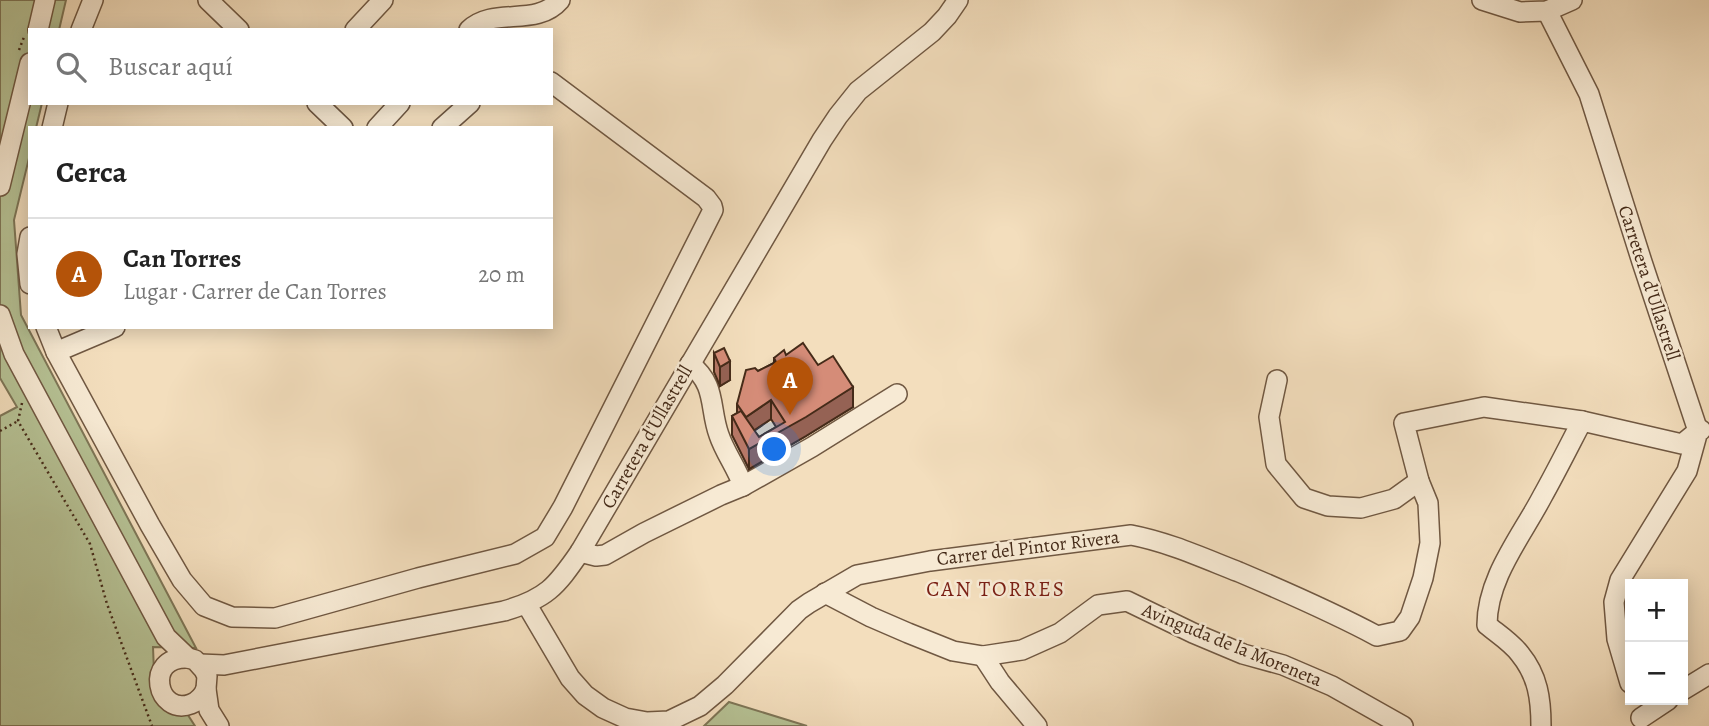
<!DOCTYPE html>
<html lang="es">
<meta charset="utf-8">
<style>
:root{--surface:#fff;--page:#f6f6f6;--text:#222;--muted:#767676;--line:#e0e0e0;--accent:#b45309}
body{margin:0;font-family:Alegreya,serif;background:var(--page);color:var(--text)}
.controls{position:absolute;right:21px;bottom:21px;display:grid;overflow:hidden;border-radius:0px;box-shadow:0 4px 18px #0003}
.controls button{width:63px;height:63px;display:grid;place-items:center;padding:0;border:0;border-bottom:2px solid var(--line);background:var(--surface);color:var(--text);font:35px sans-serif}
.you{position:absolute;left:775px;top:450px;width:24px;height:24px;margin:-18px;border:5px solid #fff;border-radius:50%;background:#1a73e8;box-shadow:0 0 0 10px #1a73e833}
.badge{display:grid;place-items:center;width:46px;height:46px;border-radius:50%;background:var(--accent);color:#fff;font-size:23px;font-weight:700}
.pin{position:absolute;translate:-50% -58px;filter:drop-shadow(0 2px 4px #0008)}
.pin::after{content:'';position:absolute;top:37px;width:24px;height:21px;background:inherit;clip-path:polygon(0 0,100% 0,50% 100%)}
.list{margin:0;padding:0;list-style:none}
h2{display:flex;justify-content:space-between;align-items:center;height:91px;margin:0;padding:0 28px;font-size:30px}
h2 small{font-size:23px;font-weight:400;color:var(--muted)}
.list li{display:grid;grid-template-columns:46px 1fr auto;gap:21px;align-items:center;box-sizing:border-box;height:112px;padding:0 28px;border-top:2px solid var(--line)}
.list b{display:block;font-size:26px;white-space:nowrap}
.list p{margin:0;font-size:23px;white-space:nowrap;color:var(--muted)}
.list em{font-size:23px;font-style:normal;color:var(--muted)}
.icon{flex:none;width:38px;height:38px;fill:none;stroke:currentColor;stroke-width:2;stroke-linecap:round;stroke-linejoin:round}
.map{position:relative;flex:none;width:1709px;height:726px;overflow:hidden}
.search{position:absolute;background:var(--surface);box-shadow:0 4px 18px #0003;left:28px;top:28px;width:525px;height:77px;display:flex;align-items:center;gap:18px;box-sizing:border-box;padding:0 24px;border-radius:0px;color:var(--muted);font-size:26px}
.panel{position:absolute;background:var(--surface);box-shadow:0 4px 18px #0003;left:28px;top:126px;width:525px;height:203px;border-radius:0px}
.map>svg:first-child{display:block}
</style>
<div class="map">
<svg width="1709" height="726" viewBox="0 0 1709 726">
<rect width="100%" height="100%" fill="#f3debd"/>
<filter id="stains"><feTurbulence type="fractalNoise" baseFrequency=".00286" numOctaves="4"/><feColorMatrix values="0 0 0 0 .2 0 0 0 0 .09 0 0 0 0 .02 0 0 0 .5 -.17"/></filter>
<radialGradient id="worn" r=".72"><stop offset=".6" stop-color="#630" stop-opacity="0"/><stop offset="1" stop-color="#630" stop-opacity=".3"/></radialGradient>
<g fill="#b6c295" stroke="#7e7657" stroke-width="2">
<polygon points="0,0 66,0 59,30 30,30 30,103 42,103 36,128 30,128 30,154 14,220 21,315 196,648 153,647 155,698 186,712 195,726 0,726 0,416 17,407 0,378"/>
<polygon points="729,702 807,726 704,726"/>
</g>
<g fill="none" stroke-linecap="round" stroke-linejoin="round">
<defs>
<g id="minor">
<polyline points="208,0 239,30"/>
<polyline points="1482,0 1520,12 1547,11 1572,0"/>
<polyline points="38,30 45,0"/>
<polyline points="81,30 93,0"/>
<polyline points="355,30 383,0"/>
<path d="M469 30C494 6 536 28 560 0"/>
<polyline points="317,103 343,128"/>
<polyline points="52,128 58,103"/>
<polyline points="377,128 400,103"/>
<polyline points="442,128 470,103"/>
<polyline points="0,186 30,63"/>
<polyline points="30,237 27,254 30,284"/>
<polyline points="0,315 14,354 166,637 188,658 195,660 204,670 207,676 206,689 209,710 219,726"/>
<polyline points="46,327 56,352 150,525 182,580 204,606 232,617 275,618 418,578 515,554 545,537 563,507 713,210 712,206 706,198 551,82"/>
<polyline points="56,352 115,327"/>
<path d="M690 364C717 385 709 408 719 435 725 453 737 468 743 486"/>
<polyline points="1277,380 1269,417 1276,464 1304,498 1328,506 1361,508 1394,499 1419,481"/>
<polyline points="580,552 596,556 605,555 644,533 721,495 743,486 812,447 897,394"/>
<polyline points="825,593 871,617 908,633 953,651 983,656 1022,650 1060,633 1098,605 1127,601 1193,633 1243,654 1283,665 1332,686 1403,726"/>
<path d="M527 605 570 678 585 695 603 708 625 718 647 722 669 721 700 706 725 685 799 610 809 603 857 575 930 561 1131 535C1168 542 1203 558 1239 572 1286 592 1332 612 1377 636L1400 631 1410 617 1423 578 1430 543 1428 503 1419 481 1404 423 1484 407 1582 421 1682 444 1698 431 1642 262 1589 94 1547 11"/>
<polyline points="983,656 1000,682 1037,726"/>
<path d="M188 658C143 656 157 717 191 704 199 701 203 696 206 689"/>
<path d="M200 664 224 665 504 611C546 599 556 587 580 552L822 140 838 116 858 91 932 32 947 16 958 0"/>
<polyline points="1630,683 1617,639 1614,602 1620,580 1687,471 1698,431 1701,430"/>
<polyline points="1683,690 1709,674"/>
<polyline points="1641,718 1668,700"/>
<path d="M1541 726C1541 699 1538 676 1520 654 1512 643 1498 634 1487 625 1487 578 1521 537 1542 497 1556 472 1569 446 1582 421"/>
</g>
</defs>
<use href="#minor" stroke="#705842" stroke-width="22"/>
<g stroke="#452b19" stroke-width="2.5" stroke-dasharray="2 3.5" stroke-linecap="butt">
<polyline points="19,50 24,37"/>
<polyline points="22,403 18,421 90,544 107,604 152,726"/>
<polyline points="0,431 18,421"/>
</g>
<use href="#minor" stroke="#f7ead4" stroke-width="19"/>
</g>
<g fill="#b77867" stroke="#452b19" stroke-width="2" fill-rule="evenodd">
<polygon points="714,353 730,380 720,386 714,372"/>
<path d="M786 355 818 365 853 407 806 436 749 469 732 435V416L737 413V404L758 371 774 363V358ZM771 419 776 427 759 437 754 431Z"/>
</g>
<g fill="#956254" stroke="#452b19" stroke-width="2">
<polygon points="730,361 730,380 720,386 720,367"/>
<polygon points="853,387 853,407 806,436 749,469 749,449"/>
<polygon points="771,400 771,419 746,436 746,417"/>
</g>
<g fill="#d58c78" stroke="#452b19" stroke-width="2">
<polygon points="803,343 818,365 833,356 853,387 806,417 749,449 732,416 741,411 759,437 785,422 771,400 746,417 737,404 746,370 755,368 758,371 776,362 774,358 784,350 786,355"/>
<polygon points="724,348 730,361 720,367 714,353"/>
</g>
<g text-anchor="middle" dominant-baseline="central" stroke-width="5" stroke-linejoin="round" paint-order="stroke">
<g font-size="19" fill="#452b19" stroke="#f7ead4">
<text transform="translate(1649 283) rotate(72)">Carretera d'Ullastrell</text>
<text transform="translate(647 437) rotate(-60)">Carretera d'Ullastrell</text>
<text transform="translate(1028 548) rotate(-7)">Carrer del Pintor Rivera</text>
<text transform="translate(1232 645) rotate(22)">Avinguda de la Moreneta</text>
</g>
<g font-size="21" letter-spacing="2" fill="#7a1f14" stroke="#f7ead4">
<text x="996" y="589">CAN TORRES</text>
</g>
</g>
<rect width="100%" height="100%" filter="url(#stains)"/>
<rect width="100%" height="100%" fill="url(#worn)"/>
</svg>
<div class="controls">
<button>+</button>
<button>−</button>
</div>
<div class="you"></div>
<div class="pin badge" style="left:790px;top:415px">A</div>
<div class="search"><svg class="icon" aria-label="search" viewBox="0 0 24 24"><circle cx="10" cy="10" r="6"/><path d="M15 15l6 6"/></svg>Buscar aquí</div>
<section class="panel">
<h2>Cerca<small></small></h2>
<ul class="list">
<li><span class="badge">A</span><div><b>Can Torres</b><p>Lugar · Carrer de Can Torres</p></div><em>20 m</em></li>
</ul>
</section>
</div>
